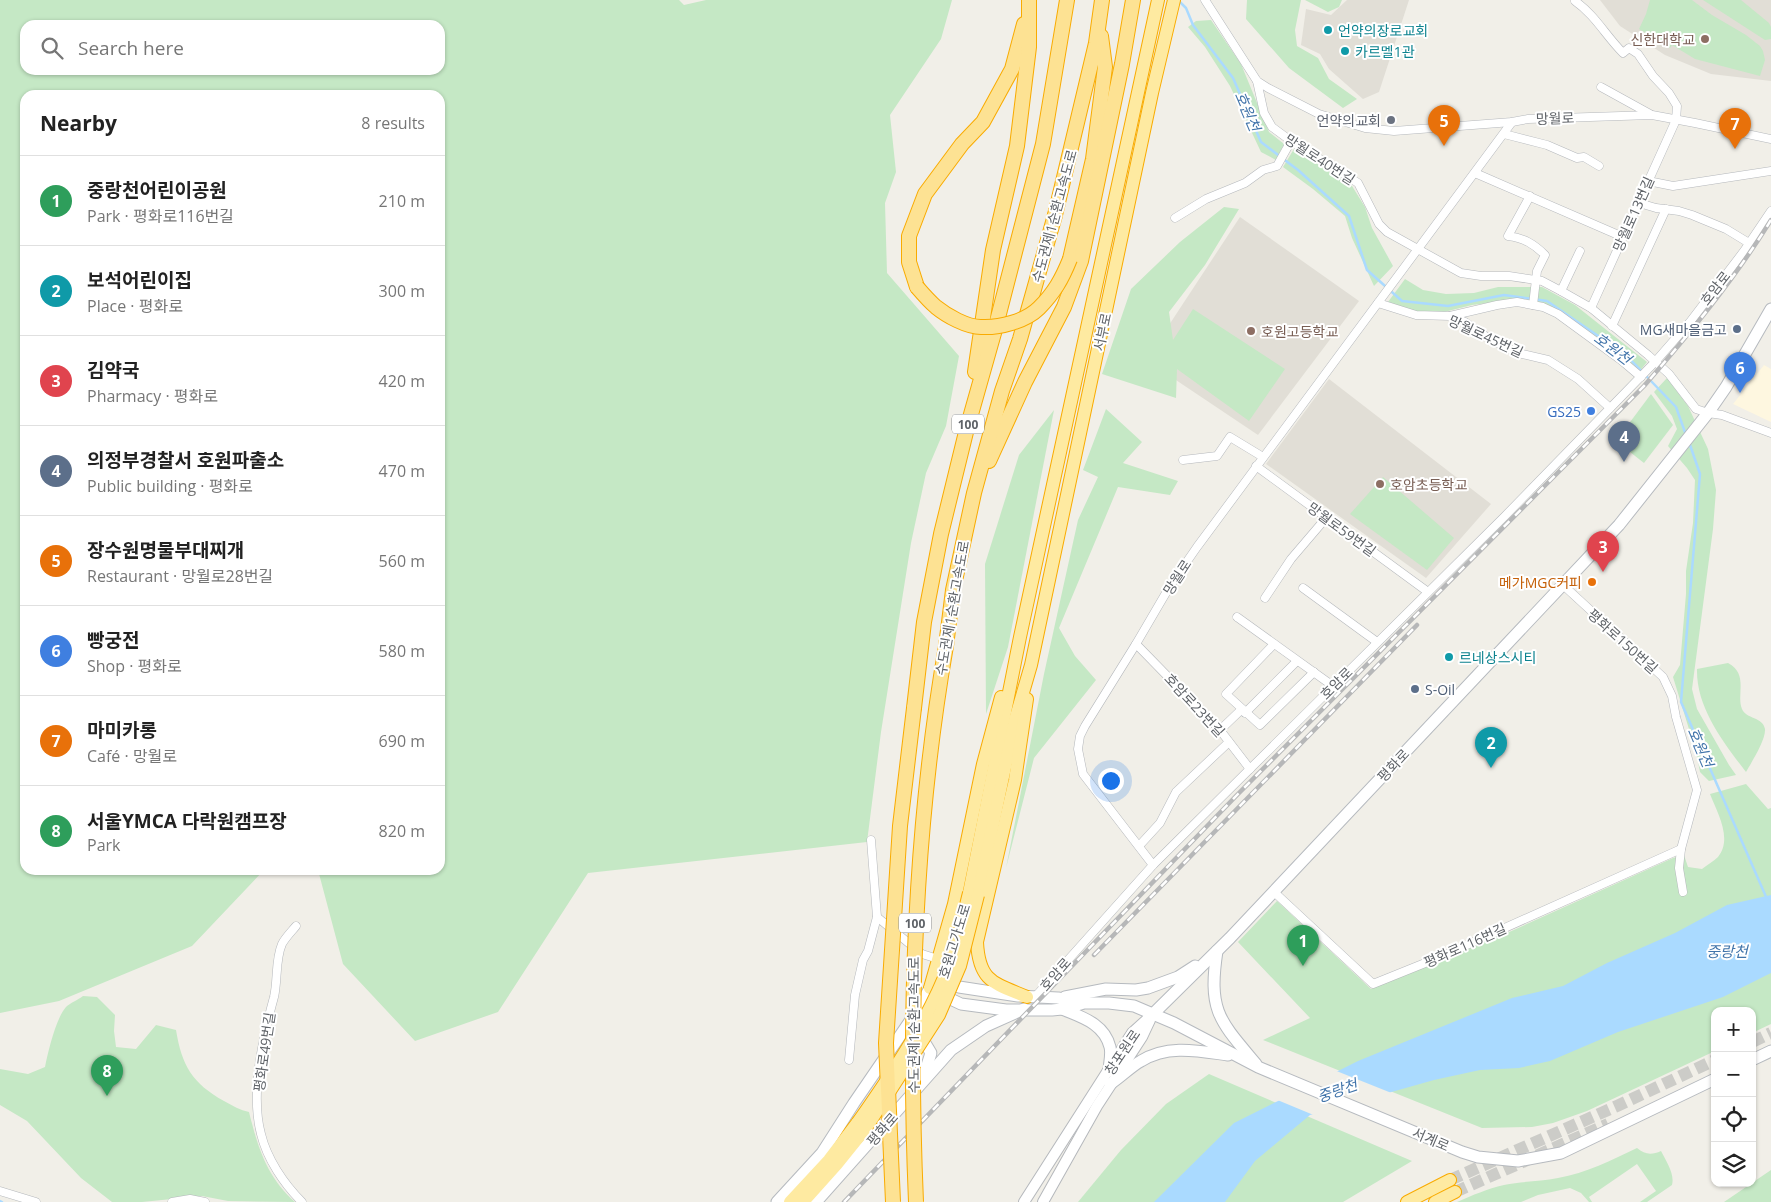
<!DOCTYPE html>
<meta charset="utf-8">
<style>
:root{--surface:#fff;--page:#f2f2f2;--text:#222;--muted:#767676;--line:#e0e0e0;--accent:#ea580c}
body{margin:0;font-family:"Open Sans","Noto Sans KR",sans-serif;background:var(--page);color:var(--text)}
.controls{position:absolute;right:15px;bottom:15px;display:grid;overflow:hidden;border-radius:10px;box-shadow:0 1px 4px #0004}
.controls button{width:45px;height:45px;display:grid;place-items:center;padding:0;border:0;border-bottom:1px solid var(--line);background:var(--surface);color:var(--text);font:25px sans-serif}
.you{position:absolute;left:1110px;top:780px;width:18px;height:18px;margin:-12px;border:4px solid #fff;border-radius:50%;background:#1a73e8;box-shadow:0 0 0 8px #1a73e833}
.badge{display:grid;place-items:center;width:32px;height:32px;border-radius:50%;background:var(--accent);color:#fff;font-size:16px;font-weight:700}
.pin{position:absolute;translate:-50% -41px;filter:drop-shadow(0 1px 2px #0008)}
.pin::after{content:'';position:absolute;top:26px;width:18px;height:15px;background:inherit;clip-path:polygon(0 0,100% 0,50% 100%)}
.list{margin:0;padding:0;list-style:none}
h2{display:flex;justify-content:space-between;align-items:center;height:65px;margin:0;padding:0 20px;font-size:21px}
h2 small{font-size:16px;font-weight:400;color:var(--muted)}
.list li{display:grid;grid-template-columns:32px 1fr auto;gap:15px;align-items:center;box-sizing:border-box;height:90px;padding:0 20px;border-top:1px solid var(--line)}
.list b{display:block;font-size:19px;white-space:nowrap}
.list p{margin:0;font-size:16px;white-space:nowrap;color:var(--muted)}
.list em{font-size:16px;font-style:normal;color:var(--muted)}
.icon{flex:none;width:28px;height:28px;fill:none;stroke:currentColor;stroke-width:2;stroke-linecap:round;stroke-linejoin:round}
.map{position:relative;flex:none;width:1771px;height:1202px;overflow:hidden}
.search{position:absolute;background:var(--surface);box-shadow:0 1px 4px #0004;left:20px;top:20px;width:425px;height:55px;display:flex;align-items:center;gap:12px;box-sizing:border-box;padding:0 18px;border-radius:15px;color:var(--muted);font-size:19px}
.panel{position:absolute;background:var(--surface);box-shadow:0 1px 4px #0004;left:20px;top:90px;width:425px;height:785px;border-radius:15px}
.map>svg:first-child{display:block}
</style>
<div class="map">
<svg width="1771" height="1202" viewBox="0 0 1771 1202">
<rect width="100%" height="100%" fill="#f1efe8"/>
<polygon fill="#fef7e0" points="1764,365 1771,369 1771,422 1733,404"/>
<g fill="#e1ded6">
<polygon points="1347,0 1409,0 1379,92 1363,99 1329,69 1320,54 1301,45 1306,9 1331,15"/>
<polygon points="1600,0 1771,0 1771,81 1711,74 1665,55 1620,26"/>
<polygon points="1240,217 1359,301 1258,435 1146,360"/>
<polygon points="1329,379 1491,504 1426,578 1266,464"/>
</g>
<g fill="#c5e8c5" fill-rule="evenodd">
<path d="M0 0H679L684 5 706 0H952L941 39 890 115 896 172 885 203 887 273 959 356 946 426 926 473 911 543 881 732 867 842 588 873 498 1012 415 1041 343 964 318 870H440V95H25V870H264L192 946 59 1001 0 1013ZM25 25H440V70H25Z"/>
<polygon points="1247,0 1301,0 1295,30 1297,46 1318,58 1329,79 1357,99 1343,108 1289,68 1246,19"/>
<polygon points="1305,0 1342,0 1339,7 1328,12"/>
<polygon points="1650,0 1692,0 1712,15 1746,35 1760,46 1763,51 1765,60 1760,76 1695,59 1672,45 1670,48 1639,29 1646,14"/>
<polygon points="1703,0 1741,0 1769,23 1771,27 1771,39 1765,40"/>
<polygon points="1211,20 1241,64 1269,132 1284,144 1276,160 1261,152 1230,86 1205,47 1188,27 1196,21"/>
<polygon points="1294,149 1352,186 1365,207 1372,228 1393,266 1374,286 1352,238 1345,216 1313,189 1283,167"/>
<polygon points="1224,207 1239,209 1205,265 1169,312 1173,340 1193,309 1285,369 1249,421 1177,369 1176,398 1102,374 1131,289 1180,242"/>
<polygon points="1405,279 1423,290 1446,294 1474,293 1498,287 1542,287 1575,305 1647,362 1639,372 1551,307 1514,300 1472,305 1444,312 1417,312 1388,302"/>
<polygon points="1667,378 1688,406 1708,449 1716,490 1713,529 1692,689 1697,709 1729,765 1736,775 1709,781 1700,772 1696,752 1673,677 1680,665 1686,594 1686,571 1693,523 1695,480 1687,468 1668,446 1677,429 1672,416 1654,392"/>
<polygon points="1651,394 1673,425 1644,463 1616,441"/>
<polygon points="1106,409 1142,442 1123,463 1178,481 1170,495 1118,487 1059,628 1075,656 1096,680 1034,758 1006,868 1044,674 1078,520 1098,477 1083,470"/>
<polygon points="1054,410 1008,647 986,714 985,564 1019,455"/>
<polygon points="1383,477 1454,538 1427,570 1350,514"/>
<path d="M1728 663C1749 674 1736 695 1742 709 1746 719 1763 717 1765 729 1766 740 1751 763 1746 772 1724 743 1696 708 1697 669Z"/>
<path d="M1746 784 1768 809 1771 808V1024L1752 1033V1011H1715V1051L1587 1111 1553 1123 1532 1127 1482 1128 1263 1040 1310 1018 1238 942 1277 901 1371 989 1507 933 1673 858 1684 855 1688 867 1702 869C1707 865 1714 861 1718 857 1733 839 1717 812 1710 794Z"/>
<path d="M83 996 97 997 115 1015 114 1031 116 1047 136 1049 156 1025 176 1030C182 1066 192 1083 224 1101 233 1106 240 1110 249 1112 258 1148 267 1177 295 1202L228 1201 202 1196 142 1202H112L81 1178 27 1121 0 1105V1069L28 1074 45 1067C48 1052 56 1018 66 1007 70 1003 78 1000 83 996Z"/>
<polygon points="1209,1074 1412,1161 1343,1202 1078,1202 1121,1150 1166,1104"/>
<path d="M1637 1148C1645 1155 1652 1155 1661 1151 1666 1161 1675 1174 1672 1185L1647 1202H1640L1656 1191 1637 1164 1589 1197 1592 1202H1589L1581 1193 1570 1188 1538 1195 1521 1202H1457C1473 1195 1487 1189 1504 1185 1522 1181 1540 1182 1558 1178 1586 1173 1612 1160 1637 1148Z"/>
<polygon points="1771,1170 1771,1202 1724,1202"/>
</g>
<polygon fill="#aadaff" points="1771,895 1771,973 1723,997 1618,1032 1550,1061 1519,1068 1480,1070 1434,1080 1310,1115 1255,1161 1225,1202 1154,1202 1234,1123 1358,1061 1512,998 1563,986 1607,963 1675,933 1727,905"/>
<polygon fill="#f1efe8" points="1334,1070 1394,1094 1316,1116 1275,1099"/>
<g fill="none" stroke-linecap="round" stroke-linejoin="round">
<g stroke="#aadaff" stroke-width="2.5">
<polyline points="1178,0 1186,8 1193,25 1233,78 1261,142 1298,170 1349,216 1367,270 1402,301 1448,306 1504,295 1547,301 1626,355 1676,407 1686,435"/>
<polyline points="1689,442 1700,474 1681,702 1767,899"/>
<polyline points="0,1201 2,1202"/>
</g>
<g stroke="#ccccc8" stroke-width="12" stroke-dasharray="12 6" stroke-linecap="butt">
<polyline points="1752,1042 1771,1033"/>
<polyline points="1450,1180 1617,1106 1715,1060"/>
<polyline points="1455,1192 1608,1124"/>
</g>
<defs>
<g id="minor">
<polyline points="1205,0 1257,81 1268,88 1319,114 1365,128 1394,131 1512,122 1528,119 1652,115 1695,123 1771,139"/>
<path d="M1575 1C1595 15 1606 36 1623 53L1629 48 1638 54 1653 76 1669 93 1677 106 1676 120 1591 308"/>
<polyline points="1257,81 1264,113 1272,127 1291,141 1358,183 1379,224 1387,232 1461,273 1481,276 1509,276 1542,281 1561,291 1591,308 1648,355 1669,374 1696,409 1708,413 1722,415 1771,433"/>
<polyline points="1601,87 1650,114"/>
<polyline points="1504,134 1547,145 1577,158 1584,157 1599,166"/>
<polyline points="1475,173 1623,237"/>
<polyline points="1648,181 1673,186 1771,171"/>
<path d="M1530 196 1508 236C1524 238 1534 244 1545 255L1537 271 1533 305"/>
<polyline points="1639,203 1656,208 1679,211 1692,215 1726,229 1749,243"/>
<polyline points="1175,218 1206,199 1245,183 1263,170 1277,166 1291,141"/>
<polyline points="1561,291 1580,251"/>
<polyline points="1378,303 1416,315 1450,316 1465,322 1491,340 1518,353 1548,360 1578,379 1610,408"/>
<polyline points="1450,316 1497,305 1517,302 1543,307 1558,314 1621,360 1641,377"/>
<polyline points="1612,326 1666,209"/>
<polyline points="1183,460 1217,456 1230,437 1263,457"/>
<polyline points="1256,466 1428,592"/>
<polyline points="1563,585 1663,677 1672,696 1676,717 1697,790 1681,849 1679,868 1683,892"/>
<polyline points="1303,588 1377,642"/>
<polyline points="1265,598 1291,559 1326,518"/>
<polyline points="1237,617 1333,686"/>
<polyline points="1136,644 1220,730 1250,769"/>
<polyline points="1274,644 1226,694 1260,725 1314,672"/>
<polyline points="1245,713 1297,661"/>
<polyline points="1220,730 1242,709"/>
<polyline points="1139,846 1160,823 1176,792 1229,742"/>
<polyline points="1153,865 1083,774 1078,749 1080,736 1085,726 1136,644 1170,586 1197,547 1512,122"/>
<polyline points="1273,891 1373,984 1440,957 1681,849"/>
<polyline points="877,917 922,954 938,959"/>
<path d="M296 926C291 932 285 938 282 944 275 960 278 980 274 997 263 1037 250 1093 261 1134 267 1159 284 1184 302 1202"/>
<polyline points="1035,997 1153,865 1504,517 1655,362 1690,322 1744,251 1771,211"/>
<polyline points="849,1060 855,995 863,960 868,951 877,917 871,840"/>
<polyline points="0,1191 36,1202"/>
<polyline points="172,1202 190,1199 205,1202"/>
</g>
<g id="tertiary">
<polyline points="1024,1202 1132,1033 1154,1013"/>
<polyline points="1043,1202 1097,1106 1142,1037 1150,1020"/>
</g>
<g id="secondary">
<path d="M1217 951C1208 1011 1219 1020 1256 1064"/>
<polyline points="944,985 949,984 959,987 1018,996 1058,998 1084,1003 1109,1003 1134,1006 1174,1023 1258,1067 1462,1152 1478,1157 1518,1161 1561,1153 1715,1079"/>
<polyline points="940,994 961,1004 1006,1010 1052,1010 1062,1009 1081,1004"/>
<polyline points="1065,997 1106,989 1136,990 1148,988 1178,977 1195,966"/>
<path d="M1062 1009C1081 1017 1104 1023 1110 1047 1112 1054 1109 1064 1109 1071"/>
<polyline points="1154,1013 1230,938 1619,525 1708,413 1726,387 1771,309"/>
<polyline points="916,1039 925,1043 931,1053 923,1078"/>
<polyline points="1752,1060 1771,1051"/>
<path d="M1110 1084C1121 1077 1130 1067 1141 1061 1168 1044 1199 1051 1228 1055"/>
<polyline points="777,1202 822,1153 854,1103 919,1008 930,988"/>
<polyline points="816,1202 951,1050 986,1026 1024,1009"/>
</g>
<g id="trunk">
<polyline points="969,893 1020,637 1158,0"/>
<polyline points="978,895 1015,720 1031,665 1152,93 1174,0"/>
<polyline points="930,988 954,904 983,764 1001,697"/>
<path d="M1027 997C994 983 979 982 977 942L1015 780 1027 699"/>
<polyline points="790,1202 829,1160 858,1122"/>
<polyline points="803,1202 837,1164 866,1128"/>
<polyline points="1407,1202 1450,1180"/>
<polyline points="1435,1202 1455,1192"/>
</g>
<g id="motorway">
<polyline points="1070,259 1093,159 1105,67 1101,36"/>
<polyline points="917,287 909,262 909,236 925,194 962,144 983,122 1012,69 1024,24"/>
<polyline points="975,372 993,250 1017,146 1029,47 1029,0"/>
<polyline points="989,461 1025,382 1064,307 1081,261 1122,64 1133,0"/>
<polyline points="946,646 953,590 974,493 1002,391 1020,339 1055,215 1096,43 1102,0"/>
<polyline points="914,708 924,622 941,534 966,432 994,333 1043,144 1067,0"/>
</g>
</defs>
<use href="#minor" stroke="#b5b8bc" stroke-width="9"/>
<use href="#tertiary" stroke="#b5b8bc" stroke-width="12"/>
<use href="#secondary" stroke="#b6babf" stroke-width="13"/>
<use href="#trunk" stroke="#f9ab00" stroke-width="14"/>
<use href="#motorway" stroke="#f9ab00" stroke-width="16"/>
<use href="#minor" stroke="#fff" stroke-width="8"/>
<use href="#tertiary" stroke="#fff" stroke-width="10"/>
<use href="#secondary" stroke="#fff" stroke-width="11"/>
<use href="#trunk" stroke="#feeaa1" stroke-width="12"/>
<use href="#motorway" stroke="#fde293" stroke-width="14"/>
<defs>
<g id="rail">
<polyline points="1094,955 1417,625"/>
<path d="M844 1202 1238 794 1644 386C1690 333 1734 280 1771 220"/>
</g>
</defs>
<use href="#rail" stroke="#b6b7b8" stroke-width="4.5"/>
<use href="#rail" stroke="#fff" stroke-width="2.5" stroke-dasharray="8" stroke-linecap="butt"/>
<defs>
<g id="trunk-bridge">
<path d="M858 1122C893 1072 928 1021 950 963 959 941 963 916 969 893"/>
<polyline points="866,1128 939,1015 960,966 978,895"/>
</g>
<g id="motorway-bridge">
<path d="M917 287C923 294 929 301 936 307 947 316 967 327 981 327 1000 328 1026 321 1039 308 1054 293 1062 279 1070 259"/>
<polyline points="893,1202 886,1043 900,826 914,708"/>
<path d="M916 1202C908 1016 914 830 946 646"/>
</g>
</defs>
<use href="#trunk-bridge" stroke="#f9ab00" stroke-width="14" stroke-linecap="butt"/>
<use href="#motorway-bridge" stroke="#f9ab00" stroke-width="16" stroke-linecap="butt"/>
<use href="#trunk-bridge" stroke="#feeaa1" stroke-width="12"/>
<use href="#motorway-bridge" stroke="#fde293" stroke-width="14"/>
</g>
<g fill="#0f9aa8" stroke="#fff" stroke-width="2">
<circle cx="1328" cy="30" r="5"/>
<circle cx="1345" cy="51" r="5"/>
<circle cx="1449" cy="657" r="5"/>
</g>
<g fill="#8d6e63" stroke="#fff" stroke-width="2">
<circle cx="1705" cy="39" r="5"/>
<circle cx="1251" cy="331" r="5"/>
<circle cx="1380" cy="484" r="5"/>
</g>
<circle fill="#6b7280" stroke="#fff" stroke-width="2" cx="1391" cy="120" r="5"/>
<g fill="#5c6f8a" stroke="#fff" stroke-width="2">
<circle cx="1737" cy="329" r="5"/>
<circle cx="1415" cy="689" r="5"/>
</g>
<circle fill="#3f7fe0" stroke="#fff" stroke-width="2" cx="1591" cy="411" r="5"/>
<circle fill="#e8710a" stroke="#fff" stroke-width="2" cx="1592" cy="582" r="5"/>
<g text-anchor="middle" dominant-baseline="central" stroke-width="4" stroke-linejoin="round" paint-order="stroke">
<g fill="#fff" stroke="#8f9295" stroke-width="1">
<rect x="952" y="414.5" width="32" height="19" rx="4"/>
<rect x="899" y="913.5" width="32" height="19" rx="4"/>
</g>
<g font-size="12" font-weight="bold" fill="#5f6368">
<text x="968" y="424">100</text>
<text x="915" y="923">100</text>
</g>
<g font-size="14" fill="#0d838f" stroke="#fff" text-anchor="start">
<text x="1338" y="30">언약의장로교회</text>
<text x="1355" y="51">카르멜1관</text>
<text x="1459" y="657">르네상스시티</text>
</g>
<g font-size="14" fill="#785e54" stroke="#fff" text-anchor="start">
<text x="1695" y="39" text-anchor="end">신한대학교</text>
<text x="1261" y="331">호원고등학교</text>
<text x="1390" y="484">호암초등학교</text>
</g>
<g font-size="14" fill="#5f6368" stroke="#fff">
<text transform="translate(1555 118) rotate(-2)">망월로</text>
<text transform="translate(1320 159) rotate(33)">망월로40번길</text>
<text transform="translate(1633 214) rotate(-66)">망월로13번길</text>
<text transform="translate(1054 216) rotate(-75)">수도권제1순환고속도로</text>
<text transform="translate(1715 288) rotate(-52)">호암로</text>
<text transform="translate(1102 332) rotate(-78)">서부로</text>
<text transform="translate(1486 336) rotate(25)">망월로45번길</text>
<text transform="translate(1342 529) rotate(36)">망월로59번길</text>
<text transform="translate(1177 577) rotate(-57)">망월로</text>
<text transform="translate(952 608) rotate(-80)">수도권제1순환고속도로</text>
<text transform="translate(1623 641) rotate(42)">평화로150번길</text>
<text transform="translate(1336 683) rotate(-45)">호암로</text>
<text transform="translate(1195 705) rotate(47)">호암로23번길</text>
<text transform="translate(1393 765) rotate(-47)">평화로</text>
<text transform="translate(954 941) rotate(-73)">호원고가도로</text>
<text transform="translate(1465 945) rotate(-24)">평화로116번길</text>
<text transform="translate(1055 974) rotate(-49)">호암로</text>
<text transform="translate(913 1025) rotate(-90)">수도권제1순환고속도로</text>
<text transform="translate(264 1052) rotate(-82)">평화로49번길</text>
<text transform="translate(1122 1052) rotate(-56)">창포원로</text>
<text transform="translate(882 1129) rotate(-49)">평화로</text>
<text transform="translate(1431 1139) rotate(23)">서계로</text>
</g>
<g font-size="14" fill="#5b616d" stroke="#fff" text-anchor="end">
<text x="1381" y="120">언약의교회</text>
</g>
<g font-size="14" fill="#4e5e75" stroke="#fff" text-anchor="end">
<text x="1727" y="329">MG새마을금고</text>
<text x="1425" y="689" text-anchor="start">S-Oil</text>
</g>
<g font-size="14" fill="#366cbe" stroke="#fff" text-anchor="end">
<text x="1581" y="411">GS25</text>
</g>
<g font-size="14" fill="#c56008" stroke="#fff" text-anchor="end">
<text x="1582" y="582">메가MGC커피</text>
</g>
<g font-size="15" font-style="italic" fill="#4174aa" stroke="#fff">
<text transform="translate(1248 111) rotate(67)">호원천</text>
<text transform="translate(1613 348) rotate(37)">호원천</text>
<text transform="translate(1701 747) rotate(67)">호원천</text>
<text x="1727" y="951">중랑천</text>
<text transform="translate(1337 1090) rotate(-19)">중랑천</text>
</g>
</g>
</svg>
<div class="controls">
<button>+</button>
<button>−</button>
<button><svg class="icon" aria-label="locate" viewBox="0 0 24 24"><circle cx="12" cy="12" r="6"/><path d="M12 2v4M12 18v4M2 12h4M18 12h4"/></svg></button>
<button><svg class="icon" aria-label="layers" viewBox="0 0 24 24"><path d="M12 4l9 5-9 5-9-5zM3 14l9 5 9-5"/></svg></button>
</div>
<div class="you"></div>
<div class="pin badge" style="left:1303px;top:966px;background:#2e9e5b">1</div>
<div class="pin badge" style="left:1491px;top:768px;background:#0f9aa8">2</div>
<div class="pin badge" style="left:1603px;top:572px;background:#e0444e">3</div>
<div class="pin badge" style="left:1624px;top:462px;background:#5c6f8a">4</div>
<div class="pin badge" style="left:1444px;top:146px;background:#e8710a">5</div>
<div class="pin badge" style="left:1740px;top:393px;background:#3f7fe0">6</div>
<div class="pin badge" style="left:1735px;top:149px;background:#e8710a">7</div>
<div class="pin badge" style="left:107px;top:1096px;background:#2e9e5b">8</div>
<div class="search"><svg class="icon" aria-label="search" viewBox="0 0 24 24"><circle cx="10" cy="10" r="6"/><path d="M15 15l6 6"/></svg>Search here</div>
<section class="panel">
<h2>Nearby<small>8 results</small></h2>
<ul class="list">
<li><span class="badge" style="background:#2e9e5b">1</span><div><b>중랑천어린이공원</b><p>Park · 평화로116번길</p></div><em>210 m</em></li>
<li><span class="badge" style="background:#0f9aa8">2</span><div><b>보석어린이집</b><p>Place · 평화로</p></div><em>300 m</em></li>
<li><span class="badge" style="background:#e0444e">3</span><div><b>김약국</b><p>Pharmacy · 평화로</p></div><em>420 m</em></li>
<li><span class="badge" style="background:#5c6f8a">4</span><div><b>의정부경찰서 호원파출소</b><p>Public building · 평화로</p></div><em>470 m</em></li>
<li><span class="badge" style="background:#e8710a">5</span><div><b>장수원명물부대찌개</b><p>Restaurant · 망월로28번길</p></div><em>560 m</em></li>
<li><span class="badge" style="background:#3f7fe0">6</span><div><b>빵궁전</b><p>Shop · 평화로</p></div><em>580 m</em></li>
<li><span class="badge" style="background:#e8710a">7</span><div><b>마미카롱</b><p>Café · 망월로</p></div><em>690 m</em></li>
<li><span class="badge" style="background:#2e9e5b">8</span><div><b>서울YMCA 다락원캠프장</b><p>Park</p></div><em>820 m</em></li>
</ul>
</section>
</div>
